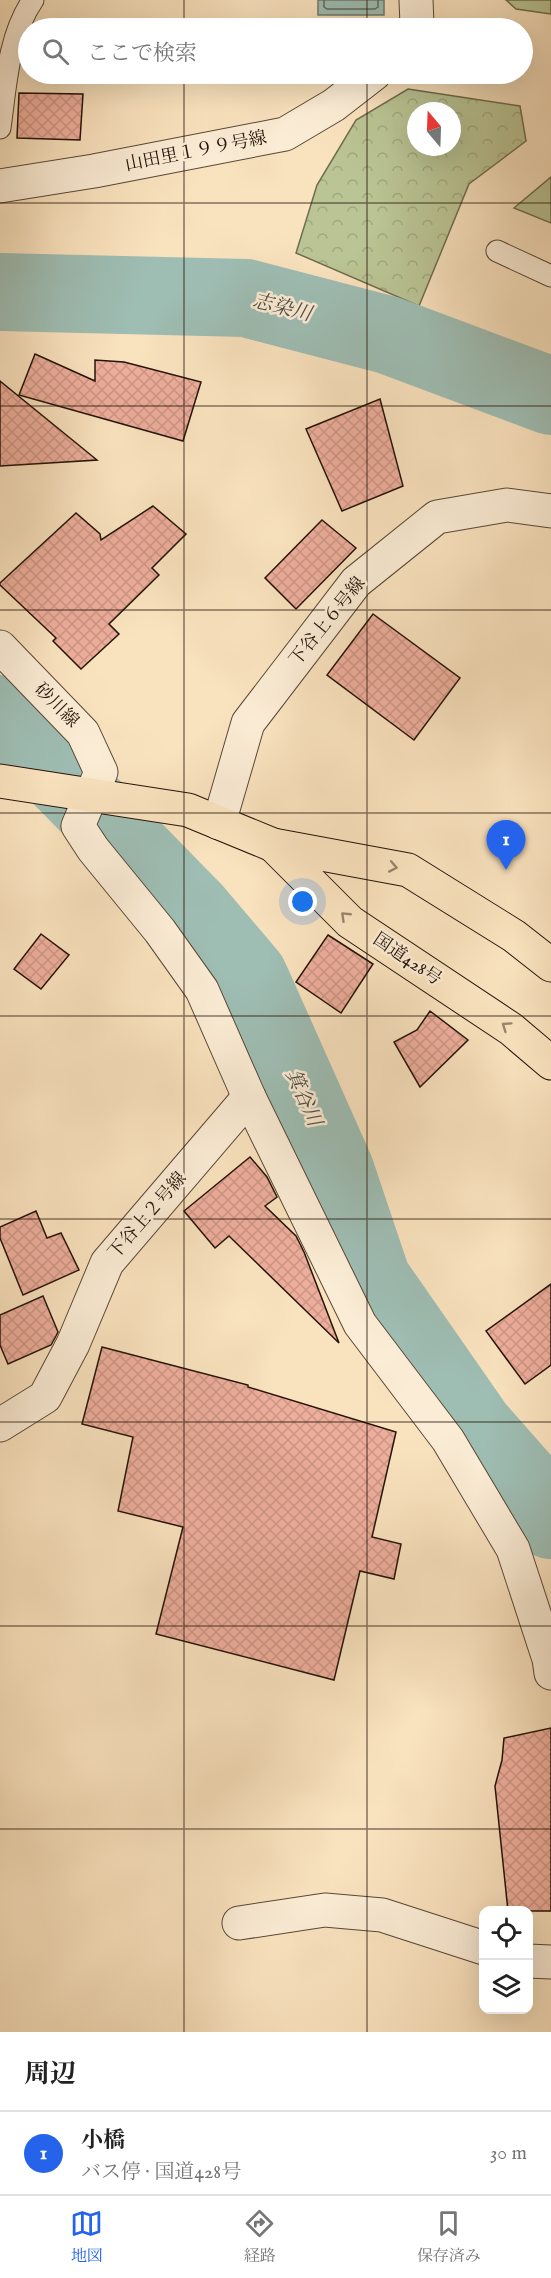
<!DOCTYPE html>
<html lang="ja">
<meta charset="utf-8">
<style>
:root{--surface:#fff;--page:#f6f6f6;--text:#222;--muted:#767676;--line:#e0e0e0;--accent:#2563eb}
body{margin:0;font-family:"IM FELL English","Noto Serif JP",serif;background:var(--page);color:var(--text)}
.controls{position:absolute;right:18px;bottom:18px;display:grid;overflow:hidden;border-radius:12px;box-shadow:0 6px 24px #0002}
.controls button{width:54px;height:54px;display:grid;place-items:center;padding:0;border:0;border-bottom:2px solid var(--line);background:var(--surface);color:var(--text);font:30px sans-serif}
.compass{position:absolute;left:407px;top:102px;width:54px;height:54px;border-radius:50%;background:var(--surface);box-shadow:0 6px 24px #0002;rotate:341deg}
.you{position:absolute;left:303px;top:902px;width:21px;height:21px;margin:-15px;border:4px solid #fff;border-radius:50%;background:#1a73e8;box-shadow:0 0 0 9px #1a73e833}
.badge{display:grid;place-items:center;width:39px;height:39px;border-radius:50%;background:var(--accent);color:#fff;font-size:20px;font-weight:700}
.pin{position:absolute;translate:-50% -50px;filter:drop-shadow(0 2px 3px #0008)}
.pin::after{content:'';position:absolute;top:32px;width:21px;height:18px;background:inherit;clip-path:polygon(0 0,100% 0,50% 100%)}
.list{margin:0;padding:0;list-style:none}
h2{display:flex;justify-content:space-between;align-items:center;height:78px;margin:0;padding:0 24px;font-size:26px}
h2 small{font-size:20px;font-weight:400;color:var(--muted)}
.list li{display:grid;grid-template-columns:39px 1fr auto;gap:18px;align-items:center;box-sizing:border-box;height:84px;padding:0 24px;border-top:2px solid var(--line)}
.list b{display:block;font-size:22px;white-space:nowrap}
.list p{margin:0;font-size:20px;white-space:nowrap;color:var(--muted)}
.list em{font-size:20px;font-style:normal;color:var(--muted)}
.icon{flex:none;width:33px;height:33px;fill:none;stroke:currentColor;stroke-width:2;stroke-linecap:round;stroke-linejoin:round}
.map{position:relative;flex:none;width:551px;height:2032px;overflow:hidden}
.search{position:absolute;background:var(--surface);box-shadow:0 6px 24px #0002;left:18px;right:18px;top:18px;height:66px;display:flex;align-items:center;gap:15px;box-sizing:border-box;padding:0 21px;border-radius:33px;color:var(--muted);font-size:22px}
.sheet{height:162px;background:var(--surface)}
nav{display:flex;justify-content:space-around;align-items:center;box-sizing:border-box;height:84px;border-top:2px solid var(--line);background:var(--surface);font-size:16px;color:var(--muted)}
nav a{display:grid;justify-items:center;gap:3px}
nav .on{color:var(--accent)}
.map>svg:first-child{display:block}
</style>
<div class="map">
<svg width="551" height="2032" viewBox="0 0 551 2032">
<defs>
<pattern id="forest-crowns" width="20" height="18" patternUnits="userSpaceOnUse" patternTransform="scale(1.5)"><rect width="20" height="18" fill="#bac494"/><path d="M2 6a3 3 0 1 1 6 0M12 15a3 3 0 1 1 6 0" fill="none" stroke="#a0a87e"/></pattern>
<pattern id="building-cross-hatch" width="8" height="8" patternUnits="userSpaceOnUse" patternTransform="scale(1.5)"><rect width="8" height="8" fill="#eeae9c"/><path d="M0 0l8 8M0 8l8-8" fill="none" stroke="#cc9585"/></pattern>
</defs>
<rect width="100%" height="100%" fill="#f9e2be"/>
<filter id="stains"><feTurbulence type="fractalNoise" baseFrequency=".00333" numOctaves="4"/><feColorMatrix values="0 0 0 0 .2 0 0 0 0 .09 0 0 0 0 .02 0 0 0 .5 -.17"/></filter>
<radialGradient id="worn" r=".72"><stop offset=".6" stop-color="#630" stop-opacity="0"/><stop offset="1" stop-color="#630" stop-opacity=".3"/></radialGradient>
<path fill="url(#forest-crowns)" stroke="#6f6c4e" stroke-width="1.5" fill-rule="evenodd" d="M408 89 520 106 526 141 469 184 419 306 296 253 317 185 356 120ZM416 111H452V147H416Z"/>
<g fill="#bac494" stroke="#6f6c4e" stroke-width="1.5">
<polygon points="506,0 551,0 551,14 516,9"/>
<polygon points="551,177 551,223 514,208"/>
</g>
<rect fill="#9ebdb3" stroke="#6d796f" stroke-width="1.5" x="318" y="0" width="66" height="15"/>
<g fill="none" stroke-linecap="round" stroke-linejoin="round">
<polyline stroke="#61685e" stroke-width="1.5" points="324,0 324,7 327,9 375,9 378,7 378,0"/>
<g stroke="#9ebdb3" stroke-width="78">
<polyline points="0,292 246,298 388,335 551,396"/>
<polyline points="0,714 193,911 249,977 335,1170 372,1280 475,1428 548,1511 551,1520"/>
</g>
</g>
<g fill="url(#building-cross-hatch)" stroke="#241309" stroke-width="1.5">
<polygon points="19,93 83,94 80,140 17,138"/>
<polygon points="35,354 95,381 95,360 124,362 201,382 183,441 19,395"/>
<polygon points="0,381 97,460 0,466"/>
<polygon points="380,399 403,486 342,511 306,429"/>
<polygon points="153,506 186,534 152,568 159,575 109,624 119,634 81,669 53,641 56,638 0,585 0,583 76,513 100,534 101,540"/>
<polygon points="322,520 356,548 296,609 265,578"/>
<polygon points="373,614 460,678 414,740 327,675"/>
<polygon points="41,934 69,955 41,989 14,969"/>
<polygon points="328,935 373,964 341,1013 296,982"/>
<polygon points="430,1011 468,1040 420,1087 394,1042 417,1030"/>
<polygon points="250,1157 267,1177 277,1197 265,1206 296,1236 304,1252 339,1343 229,1236 215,1248 184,1211"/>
<polygon points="36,1211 47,1238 61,1233 79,1270 23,1295 0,1238 0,1227"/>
<polygon points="551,1284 551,1365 525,1384 486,1331"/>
<polygon points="43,1296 58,1332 56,1336 51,1345 8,1364 0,1345 0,1315"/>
<polygon points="102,1347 248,1385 248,1387 396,1432 372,1537 401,1544 394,1579 360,1571 334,1680 156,1634 183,1527 118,1511 133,1437 82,1424"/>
<polygon points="551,1728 551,1911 508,1911 495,1786 502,1760 504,1738"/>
</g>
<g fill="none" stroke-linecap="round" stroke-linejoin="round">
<defs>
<g id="service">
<path d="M0 128C6 86 8 36 33 0"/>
<polyline points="497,251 551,276"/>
</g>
<g id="minor">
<polyline points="413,28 417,24 416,0"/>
<polyline points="0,186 94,171 285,134 334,105 374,74"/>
<polyline points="0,647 83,733 101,772 78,826 93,849 160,931 202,990 249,1097 360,1324 448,1440 513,1549 549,1659 551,1673"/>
<polyline points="219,823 248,723 356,582 437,517 507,505 551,511"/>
<polyline points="0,1425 45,1397 73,1344 107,1263 249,1097"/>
<polyline points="239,1923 325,1910 382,1915 484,1948"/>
<polyline points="528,1961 551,1962"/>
</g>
<g id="trunk">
<polyline points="0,781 188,810 273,845 408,870 514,936 551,965"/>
<polyline points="273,845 350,922 511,1029 551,1063"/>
</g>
</defs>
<use href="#service" stroke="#594736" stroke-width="23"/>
<use href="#minor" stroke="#594736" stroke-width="35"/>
<use href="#trunk" stroke="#241309" stroke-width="35"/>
<use href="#service" stroke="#fbecd5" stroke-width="21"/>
<use href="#minor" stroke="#fbecd5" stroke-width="33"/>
<use href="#trunk" stroke="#f9e2be" stroke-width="33"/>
</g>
<defs><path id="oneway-chevron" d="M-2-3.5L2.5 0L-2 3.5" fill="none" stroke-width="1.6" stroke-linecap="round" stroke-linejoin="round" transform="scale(1.5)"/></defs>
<g stroke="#99856d">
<use href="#oneway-chevron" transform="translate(393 867) rotate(11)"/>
<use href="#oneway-chevron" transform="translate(345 916) rotate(-136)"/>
<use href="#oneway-chevron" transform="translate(506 1026) rotate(-145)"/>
</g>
<path fill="none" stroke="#241309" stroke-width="1.5" stroke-opacity="0.55" d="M184 0V28M367 0V28M184 74V2032M367 74V2032M0 203H551M0 406H551M0 610H551M0 813H551M0 1016H551M0 1219H551M0 1422H551M0 1626H551M0 1829H551"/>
<g text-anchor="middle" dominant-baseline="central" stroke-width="5" stroke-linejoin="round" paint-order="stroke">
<g font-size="18" fill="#241309" stroke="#fbecd5">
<text transform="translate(196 152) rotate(-11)">山田里１９９号線</text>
<text transform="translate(328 622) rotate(-51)">下谷上６号線</text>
<text transform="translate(56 706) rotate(45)">砂川線</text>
<text transform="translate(407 960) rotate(34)">国道428号</text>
<text transform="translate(148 1216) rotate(-49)">下谷上２号線</text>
</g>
<g font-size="20" font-style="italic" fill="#4f4e44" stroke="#fbecd5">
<text transform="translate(282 308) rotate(14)">志染川</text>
<text transform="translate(303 1098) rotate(66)">箕谷川</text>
</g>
</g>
<rect width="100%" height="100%" filter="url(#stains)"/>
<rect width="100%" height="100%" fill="url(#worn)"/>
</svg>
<div class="controls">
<button><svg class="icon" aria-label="locate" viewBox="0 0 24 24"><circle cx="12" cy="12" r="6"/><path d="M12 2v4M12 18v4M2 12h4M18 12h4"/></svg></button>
<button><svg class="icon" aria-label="layers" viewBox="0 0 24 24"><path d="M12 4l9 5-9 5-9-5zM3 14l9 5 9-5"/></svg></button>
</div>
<svg class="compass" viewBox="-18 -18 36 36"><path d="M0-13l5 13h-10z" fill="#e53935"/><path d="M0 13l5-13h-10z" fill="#767676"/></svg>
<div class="you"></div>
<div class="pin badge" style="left:506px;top:870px">1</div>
<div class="search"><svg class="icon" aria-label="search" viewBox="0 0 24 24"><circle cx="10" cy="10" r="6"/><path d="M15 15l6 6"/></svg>ここで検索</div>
</div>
<section class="sheet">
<h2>周辺<small></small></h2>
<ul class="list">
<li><span class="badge">1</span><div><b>小橋</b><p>バス停 · 国道428号</p></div><em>30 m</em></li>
</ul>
</section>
<nav>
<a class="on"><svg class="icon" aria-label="map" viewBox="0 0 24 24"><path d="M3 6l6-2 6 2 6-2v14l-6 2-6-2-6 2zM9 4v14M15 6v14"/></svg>地図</a>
<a><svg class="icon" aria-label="directions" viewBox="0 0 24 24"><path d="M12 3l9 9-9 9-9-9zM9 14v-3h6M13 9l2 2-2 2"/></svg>経路</a>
<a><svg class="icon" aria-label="saved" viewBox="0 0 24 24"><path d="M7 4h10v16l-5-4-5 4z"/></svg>保存済み</a>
</nav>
